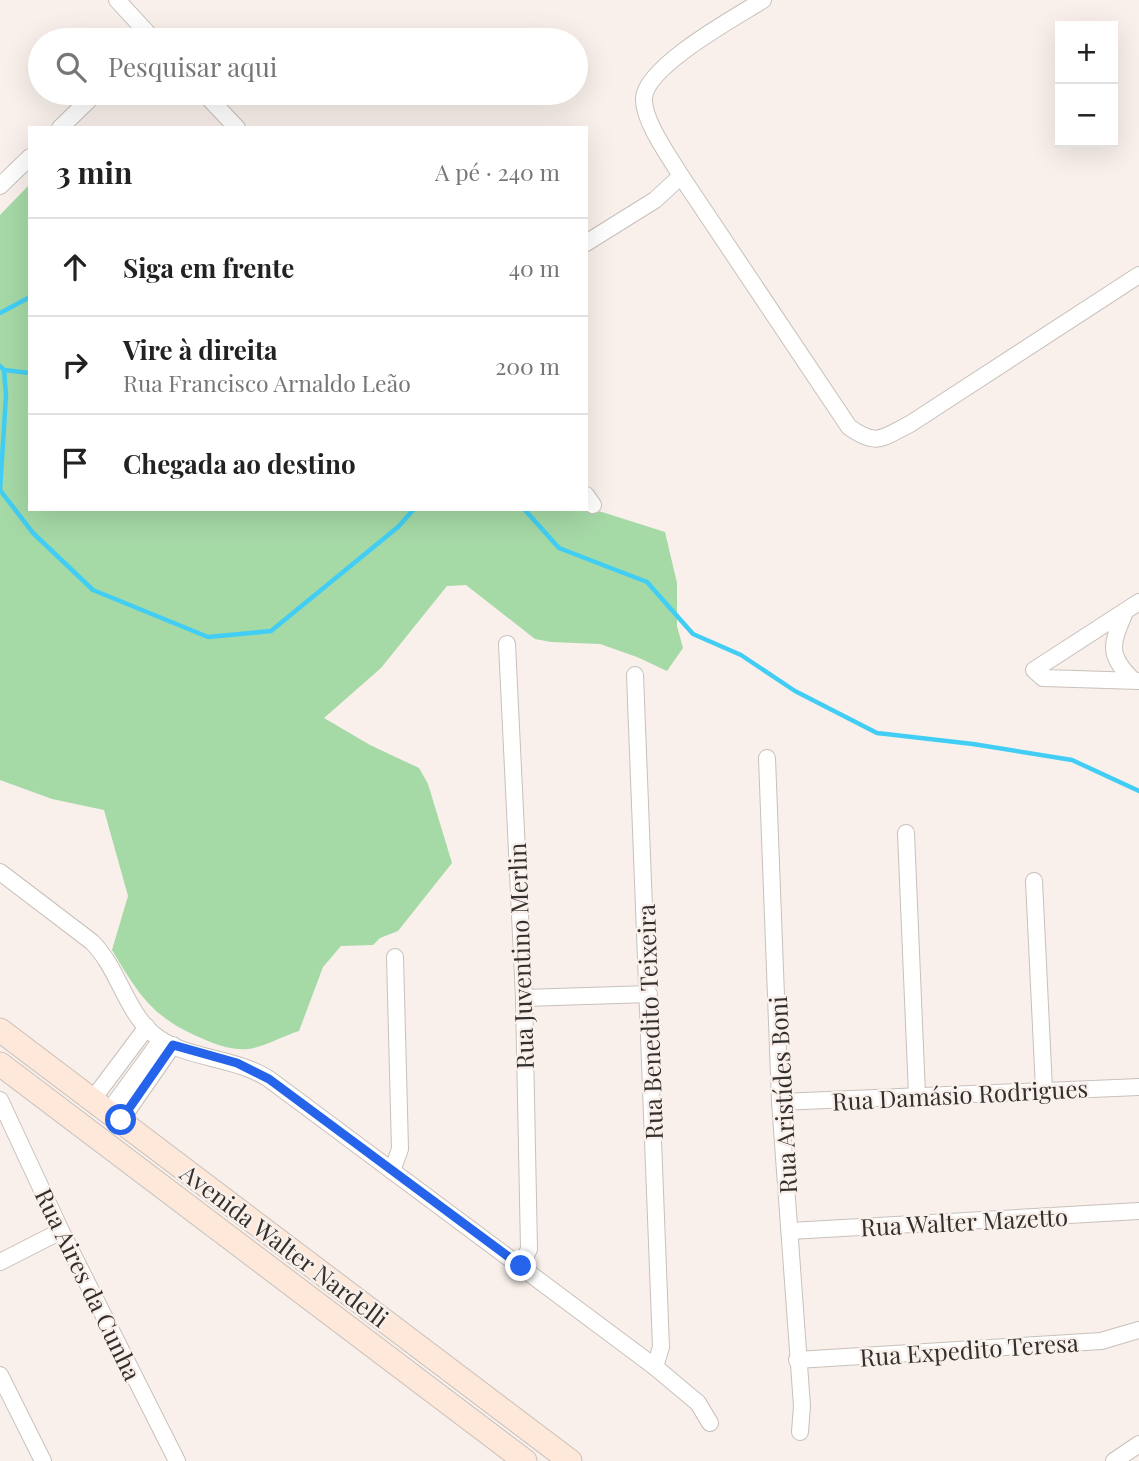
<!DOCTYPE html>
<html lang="pt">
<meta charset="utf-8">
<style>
:root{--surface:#fff;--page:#f6f6f6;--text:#222;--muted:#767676;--line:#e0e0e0}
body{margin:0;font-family:"Playfair Display",serif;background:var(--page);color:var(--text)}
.controls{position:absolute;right:21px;top:21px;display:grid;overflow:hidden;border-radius:0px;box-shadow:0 7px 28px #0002}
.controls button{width:63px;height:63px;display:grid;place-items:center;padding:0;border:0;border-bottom:2px solid var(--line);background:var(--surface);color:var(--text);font:35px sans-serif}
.stop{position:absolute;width:21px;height:21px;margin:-16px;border:5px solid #2563eb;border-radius:50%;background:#fff}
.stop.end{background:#2563eb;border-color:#fff;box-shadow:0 2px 7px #0008}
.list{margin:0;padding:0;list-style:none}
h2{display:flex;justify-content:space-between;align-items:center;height:91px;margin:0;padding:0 28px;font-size:30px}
h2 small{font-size:23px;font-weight:400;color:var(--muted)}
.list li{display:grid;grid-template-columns:46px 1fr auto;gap:21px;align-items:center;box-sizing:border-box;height:98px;padding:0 28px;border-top:2px solid var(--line)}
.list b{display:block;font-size:26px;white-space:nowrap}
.list p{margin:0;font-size:23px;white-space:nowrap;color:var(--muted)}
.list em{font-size:23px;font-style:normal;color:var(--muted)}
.icon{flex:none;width:38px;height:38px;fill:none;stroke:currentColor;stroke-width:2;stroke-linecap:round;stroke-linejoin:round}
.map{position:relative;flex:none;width:1139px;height:1461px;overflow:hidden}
.search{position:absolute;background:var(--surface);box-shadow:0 7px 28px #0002;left:28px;top:28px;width:560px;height:77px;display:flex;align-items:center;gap:18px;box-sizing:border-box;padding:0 24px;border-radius:38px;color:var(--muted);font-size:26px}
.panel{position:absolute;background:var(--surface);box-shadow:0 7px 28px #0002;left:28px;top:126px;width:560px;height:385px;border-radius:0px}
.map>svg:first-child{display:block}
</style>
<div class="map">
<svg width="1139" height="1461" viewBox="0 0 1139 1461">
<rect width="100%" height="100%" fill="#f9f0eb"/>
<path fill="#a5d9a6" d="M30 184V509H583L602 512 665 532 677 583V626L683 648 667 671 637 657 600 644 551 642 535 639 466 585 447 586 381 668 324 718 370 745 419 768 428 784 452 863 398 931 380 938 373 945 341 946 323 967 299 1031C283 1036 264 1047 248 1049 234 1051 214 1044 201 1038 152 1017 139 995 112 950L128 896 104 810 52 799 0 780V215Z"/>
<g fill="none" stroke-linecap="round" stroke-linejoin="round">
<g stroke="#42cef4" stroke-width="4.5">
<polyline points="0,313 30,297"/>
<polyline points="0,366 4,370 30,373"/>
<polyline points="4,370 6,395 0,490 33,533 93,590 208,637 271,631 398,527 414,509"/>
<polyline points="524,509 559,548 647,582 693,634 741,655 795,691 877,733 973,744 1072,760 1139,791"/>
</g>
<defs>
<g id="street">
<polyline points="117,0 154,40"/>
<path d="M763 0C736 17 646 66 644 98 643 121 669 156 681 176L849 427C877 447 882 438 910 424L1139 275"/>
<polyline points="204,93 237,128"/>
<polyline points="60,128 96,93"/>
<polyline points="0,186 30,157"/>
<polyline points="586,243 655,200 681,176"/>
<polyline points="586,495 593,505"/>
<polyline points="1139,602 1034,670 1043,678 1139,681"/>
<path d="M1125 612C1112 643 1106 654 1133 680"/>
<polyline points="507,644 524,998 529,1249 521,1266"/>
<polyline points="635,675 661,1347 655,1367"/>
<polyline points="767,758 780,1102 802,1406 800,1432"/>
<polyline points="906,833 917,1095"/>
<path d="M0 872 92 942C118 968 125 1009 152 1033 181 1059 234 1056 269 1079L655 1367 698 1403 710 1423"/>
<polyline points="1034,881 1044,1089"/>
<polyline points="524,998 649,994"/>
<polyline points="93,1099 147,1027"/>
<polyline points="0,1100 61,1231 177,1461"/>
<polyline points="780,1102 1139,1087"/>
<polyline points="109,1111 161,1040"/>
<polyline points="121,1120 173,1045"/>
<polyline points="392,1171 400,1149 395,957"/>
<polyline points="790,1231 1139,1211"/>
<polyline points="0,1262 61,1231"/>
<polyline points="797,1360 1101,1341 1139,1330"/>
<polyline points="0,1375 43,1461"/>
<polyline points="1114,1461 1139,1444"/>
</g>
<g id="secondary">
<polyline points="0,1030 570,1461"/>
<polyline points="0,1064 525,1461"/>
</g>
</defs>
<use href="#street" stroke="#c8c0bb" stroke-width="18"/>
<use href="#secondary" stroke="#c8c0bb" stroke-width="25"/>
<use href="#street" stroke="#fff" stroke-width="16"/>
<use href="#secondary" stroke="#fee8da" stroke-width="23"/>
</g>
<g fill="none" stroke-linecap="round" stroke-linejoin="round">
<polyline stroke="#2563eb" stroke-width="9" points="121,1120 173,1045 237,1063 269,1079 521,1266"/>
</g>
<g text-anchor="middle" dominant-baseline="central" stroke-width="5" stroke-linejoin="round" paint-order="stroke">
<g font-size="24" fill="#322f2d" stroke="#f9f0eb">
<text transform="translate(520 956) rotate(-92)">Rua Juventino Merlin</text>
<text transform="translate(649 1022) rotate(-92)">Rua Benedito Teixeira</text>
<text transform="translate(960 1094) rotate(-3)">Rua Damásio Rodrigues</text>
<text transform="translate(782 1095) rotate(-93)">Rua Aristídes Boni</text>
<text transform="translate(964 1221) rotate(-3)">Rua Walter Mazetto</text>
<text transform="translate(285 1245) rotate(37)">Avenida Walter Nardelli</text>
<text transform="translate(89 1284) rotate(64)">Rua Aires da Cunha</text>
<text transform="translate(969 1349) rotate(-4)">Rua Expedito Teresa</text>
</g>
</g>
</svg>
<div class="controls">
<button>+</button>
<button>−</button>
</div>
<div class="stop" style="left:121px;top:1120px"></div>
<div class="stop end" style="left:521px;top:1266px"></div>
<div class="search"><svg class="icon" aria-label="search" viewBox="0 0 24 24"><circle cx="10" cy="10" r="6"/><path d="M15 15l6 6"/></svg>Pesquisar aqui</div>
<section class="panel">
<h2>3 min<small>A pé · 240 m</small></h2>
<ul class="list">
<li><svg class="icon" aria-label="ahead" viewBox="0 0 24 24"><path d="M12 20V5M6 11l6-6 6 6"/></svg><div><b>Siga em frente</b></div><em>40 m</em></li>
<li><svg class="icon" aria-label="right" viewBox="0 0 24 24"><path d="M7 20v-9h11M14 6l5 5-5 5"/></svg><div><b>Vire à direita</b><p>Rua Francisco Arnaldo Leão</p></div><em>200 m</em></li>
<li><svg class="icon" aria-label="arrive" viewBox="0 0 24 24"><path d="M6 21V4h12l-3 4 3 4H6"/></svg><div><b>Chegada ao destino</b></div></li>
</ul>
</section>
</div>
